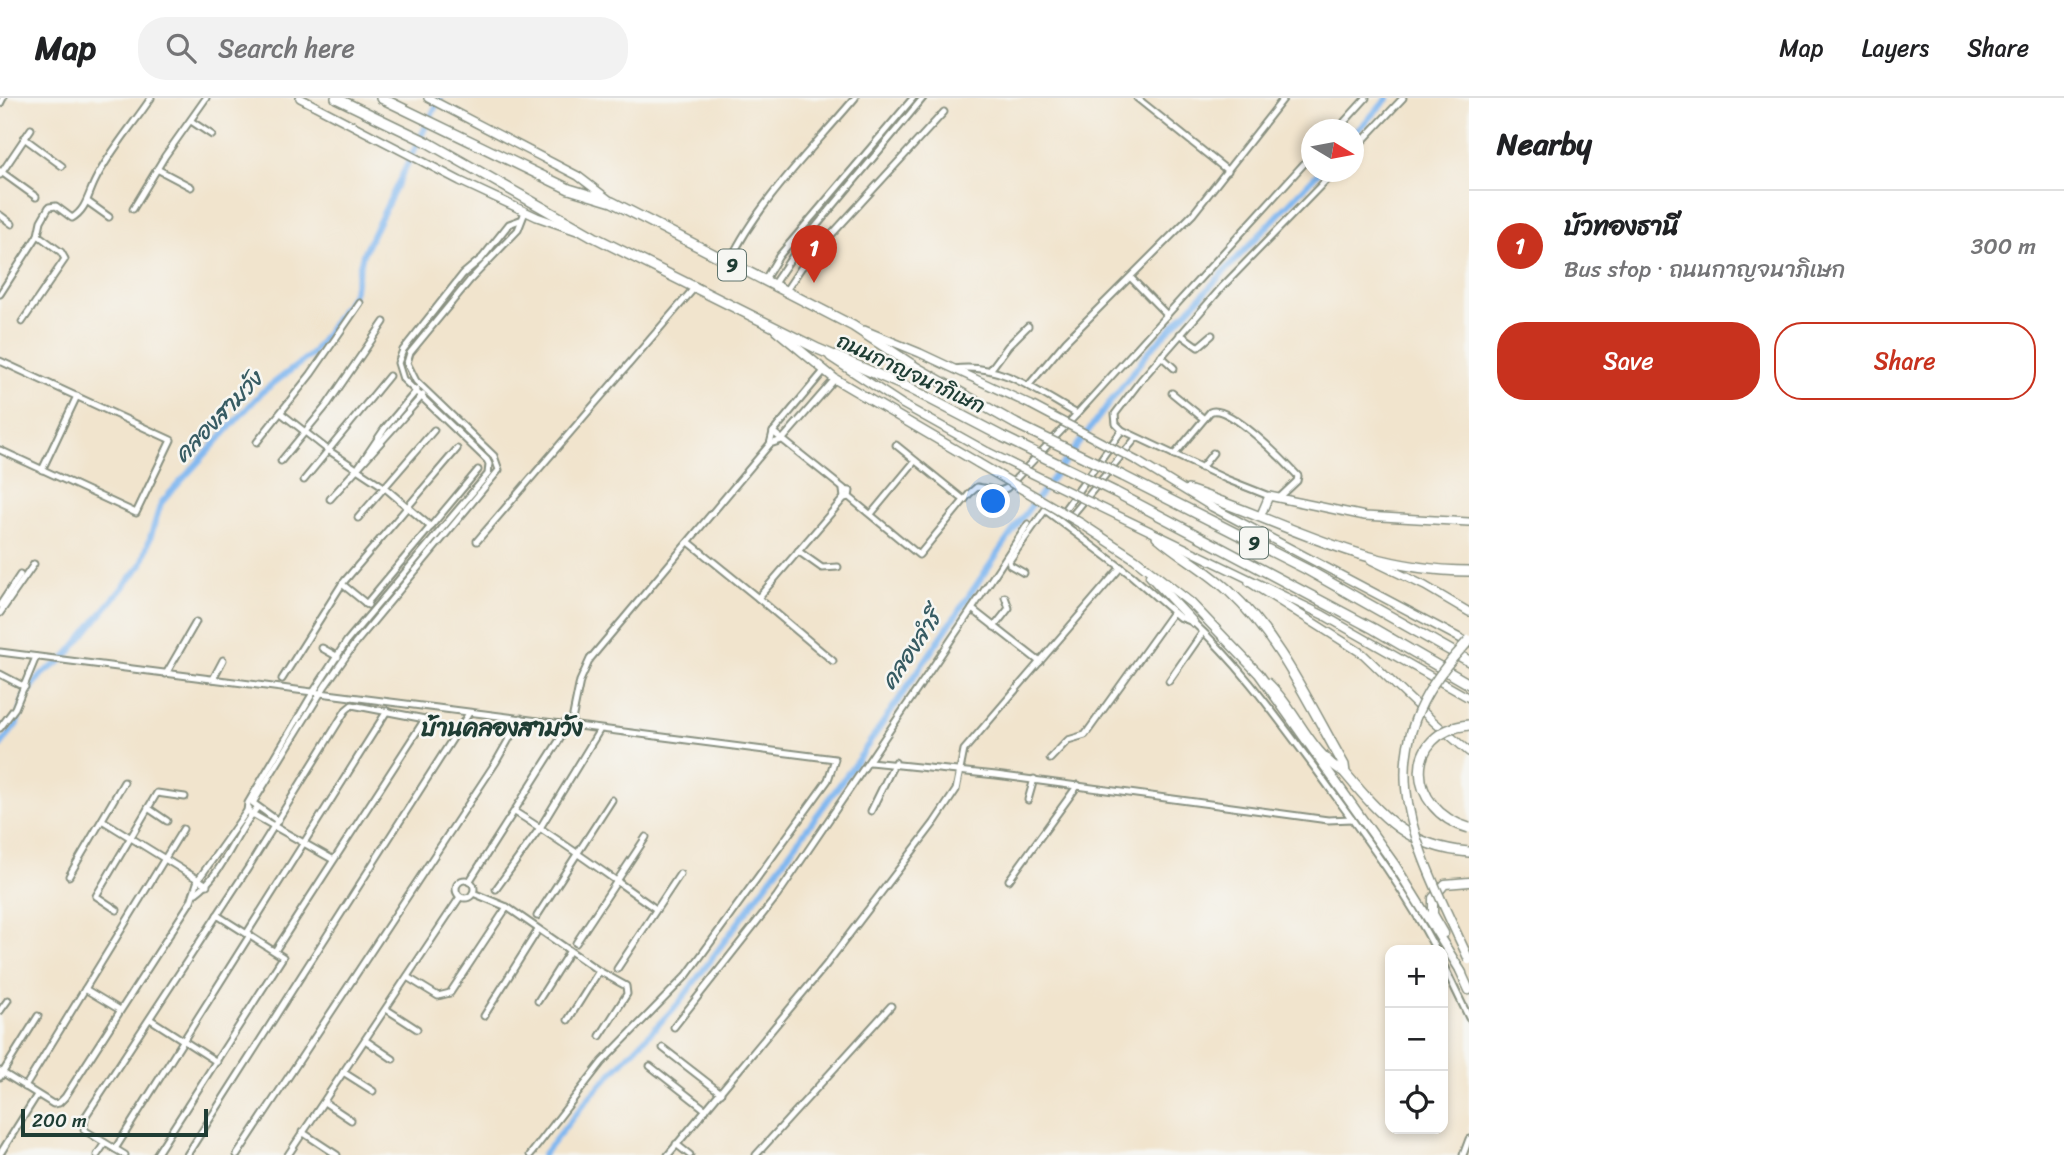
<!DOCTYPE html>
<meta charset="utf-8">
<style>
:root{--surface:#fff;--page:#f2f2f2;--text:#202124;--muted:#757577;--line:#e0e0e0;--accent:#c8321e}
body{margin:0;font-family:Sriracha,"Playpen Sans Thai",sans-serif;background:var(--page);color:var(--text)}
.controls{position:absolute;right:21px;bottom:21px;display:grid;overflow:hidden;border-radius:14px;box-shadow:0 4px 10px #0003}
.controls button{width:63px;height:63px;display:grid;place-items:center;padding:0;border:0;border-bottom:2px solid var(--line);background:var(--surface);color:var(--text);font:35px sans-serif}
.compass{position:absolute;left:1301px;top:21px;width:63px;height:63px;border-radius:50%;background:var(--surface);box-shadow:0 4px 10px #0003;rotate:100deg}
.scale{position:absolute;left:21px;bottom:18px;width:187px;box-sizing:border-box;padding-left:7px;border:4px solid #1f3d34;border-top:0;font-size:19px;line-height:24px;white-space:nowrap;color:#1f3d34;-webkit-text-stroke:5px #f6f6f2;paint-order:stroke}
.you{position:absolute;left:994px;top:404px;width:24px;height:24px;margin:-18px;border:5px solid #fff;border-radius:50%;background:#1a73e8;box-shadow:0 0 0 10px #1a73e833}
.badge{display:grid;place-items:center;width:46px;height:46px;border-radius:50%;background:var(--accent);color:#fff;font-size:23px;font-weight:700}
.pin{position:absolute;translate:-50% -58px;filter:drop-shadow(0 2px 4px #0008)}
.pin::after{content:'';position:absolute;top:37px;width:24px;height:21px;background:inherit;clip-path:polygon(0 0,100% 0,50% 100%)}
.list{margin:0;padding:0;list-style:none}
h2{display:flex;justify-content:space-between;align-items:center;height:91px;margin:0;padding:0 28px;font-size:30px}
h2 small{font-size:23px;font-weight:400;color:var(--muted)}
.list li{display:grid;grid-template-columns:46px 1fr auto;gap:21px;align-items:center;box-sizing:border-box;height:112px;padding:0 28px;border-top:2px solid var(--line)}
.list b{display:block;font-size:26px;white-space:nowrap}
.list p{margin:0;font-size:23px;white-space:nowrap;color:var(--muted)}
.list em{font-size:23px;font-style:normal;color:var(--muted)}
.actions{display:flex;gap:14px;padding:21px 28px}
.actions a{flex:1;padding:16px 0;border:2px solid var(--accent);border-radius:28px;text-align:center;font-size:24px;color:var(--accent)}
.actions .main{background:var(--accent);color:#fff}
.icon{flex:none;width:38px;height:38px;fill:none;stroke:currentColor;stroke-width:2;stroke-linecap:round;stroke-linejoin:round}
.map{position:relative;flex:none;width:1469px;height:1057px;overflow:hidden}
header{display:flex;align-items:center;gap:42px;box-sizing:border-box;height:98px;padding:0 35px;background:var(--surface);border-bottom:2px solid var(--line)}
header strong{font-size:33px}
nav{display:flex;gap:38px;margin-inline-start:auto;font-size:24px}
.search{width:490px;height:63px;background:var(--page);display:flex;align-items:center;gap:18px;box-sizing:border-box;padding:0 24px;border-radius:28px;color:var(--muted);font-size:26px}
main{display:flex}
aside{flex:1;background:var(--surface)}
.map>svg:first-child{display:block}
</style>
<header>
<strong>Map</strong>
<div class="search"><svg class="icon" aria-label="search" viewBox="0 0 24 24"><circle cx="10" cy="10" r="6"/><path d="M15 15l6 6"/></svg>Search here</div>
<nav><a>Map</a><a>Layers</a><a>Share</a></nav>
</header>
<main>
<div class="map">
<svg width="1469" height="1057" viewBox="0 0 1469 1057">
<rect width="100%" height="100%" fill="#f6f6f2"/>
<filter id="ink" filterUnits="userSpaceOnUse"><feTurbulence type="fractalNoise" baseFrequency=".0143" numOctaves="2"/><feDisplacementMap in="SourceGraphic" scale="14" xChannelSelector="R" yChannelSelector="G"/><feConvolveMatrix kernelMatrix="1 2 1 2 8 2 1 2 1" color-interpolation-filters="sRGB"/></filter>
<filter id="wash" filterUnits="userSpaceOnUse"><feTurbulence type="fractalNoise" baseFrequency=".00686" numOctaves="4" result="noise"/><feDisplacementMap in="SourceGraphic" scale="28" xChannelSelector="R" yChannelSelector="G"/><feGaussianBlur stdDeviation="1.57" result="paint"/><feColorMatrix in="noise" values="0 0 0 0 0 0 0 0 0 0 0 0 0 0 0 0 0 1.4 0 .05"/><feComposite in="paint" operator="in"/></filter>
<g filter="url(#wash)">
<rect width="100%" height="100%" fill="#f1e4cd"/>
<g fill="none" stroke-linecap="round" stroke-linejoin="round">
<g stroke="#80b7f0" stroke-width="6">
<polyline points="1353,37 1388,0"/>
<polyline points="0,648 17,626 25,599 42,576 64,561 142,466 161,405 262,294 312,256 353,196 363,156 440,0"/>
<polyline points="543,1057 591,997 679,905 859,660 1019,424 1149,253 1319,74"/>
</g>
</g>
</g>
<g filter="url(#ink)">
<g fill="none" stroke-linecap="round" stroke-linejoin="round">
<defs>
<g id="street">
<polyline points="1137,0 1228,73"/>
<polyline points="0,6 3,0"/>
<polyline points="191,23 212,37"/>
<polyline points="1337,32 1366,0"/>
<polyline points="24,40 62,68"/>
<polyline points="1353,53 1403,0"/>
<polyline points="157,71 191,89"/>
<polyline points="0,73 36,99"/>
<polyline points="0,77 31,31"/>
<polyline points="88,104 109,119"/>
<polyline points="133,111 165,58 206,0"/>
<polyline points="0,117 12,126"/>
<path d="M729 165C756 106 813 50 855 0"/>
<polyline points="1131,180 1167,217"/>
<polyline points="764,183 779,158 913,0"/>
<polyline points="773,187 798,150 923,0"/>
<polyline points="785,194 801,170 944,14"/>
<path d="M0 196 38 137 41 123 49 109 56 108 72 120C86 112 88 97 95 83 109 54 133 27 151 0"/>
<polyline points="22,224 65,161 61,154 38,137"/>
<polyline points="1180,236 1198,249 1212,237"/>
<polyline points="1161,258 1174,270"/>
<polyline points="0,263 171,342 136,415 0,352"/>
<polyline points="991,271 1008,248 1028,228"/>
<polyline points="1028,288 1066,243 1193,116 1284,0"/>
<polyline points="1172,295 1204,321"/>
<polyline points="281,315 328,352 384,389 431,429"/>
<polyline points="1077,316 1311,58"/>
<polyline points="773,334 844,391"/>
<polyline points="257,344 311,276 360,205"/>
<polyline points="770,346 782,342 835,281"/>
<polyline points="896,347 964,402"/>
<path d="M1174 357 1210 314C1227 304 1285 364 1298 378L1297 383 1279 400"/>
<polyline points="281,363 327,307 384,224"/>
<polyline points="360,367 385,330 417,292"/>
<polyline points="1201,370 1213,355"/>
<polyline points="42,372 77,298"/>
<polyline points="304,382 389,278"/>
<polyline points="1269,398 1226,381 1122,332 1116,326 1115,316 1141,282 1223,188 1334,74"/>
<path d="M849 399 850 393 843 392 844 400 849 399 919 457 970 395 977 389 1000 393 1007 390 1077 316C1037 294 1001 264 954 271"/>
<polyline points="330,401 423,297"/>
<polyline points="1062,415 1122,332"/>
<polyline points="871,416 915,363"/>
<polyline points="358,420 434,332"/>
<polyline points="1069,421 1136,340"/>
<polyline points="1028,426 972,511 1040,564"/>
<polyline points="477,443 696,188"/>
<polyline points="690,445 758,500 844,400"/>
<polyline points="798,453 822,470 838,469"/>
<path d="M1024 475 1010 467 1009 463 1045 412 1131 477 1179 519 1193 524C1241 568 1278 621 1317 673 1359 731 1403 789 1436 852"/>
<polyline points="342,486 368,507"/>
<polyline points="758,500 833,563"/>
<polyline points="366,506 478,372"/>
<polyline points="0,507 20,477"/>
<polyline points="0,515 34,466"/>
<polyline points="994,529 1009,510 1005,499"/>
<polyline points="322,550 338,559"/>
<polyline points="0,554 835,661 828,682 687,877 602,964 530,1057"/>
<polyline points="0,576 25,589"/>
<polyline points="166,576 196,524"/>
<polyline points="213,581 223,562"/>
<polyline points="282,581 342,486 457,351"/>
<polyline points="1169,583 1203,534"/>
<polyline points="571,627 580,583 590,561 770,346 773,334 824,273"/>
<polyline points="0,630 15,610 36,559"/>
<polyline points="1050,661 1068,642 1085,637 1173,514"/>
<polyline points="870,664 996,677 1328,722 1352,721"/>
<polyline points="1028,702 1034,681"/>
<polyline points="148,710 167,723"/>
<polyline points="871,713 895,664"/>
<path d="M515 714C562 743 609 778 656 811"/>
<polyline points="102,722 207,787"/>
<polyline points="278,723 253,705 325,588 354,547 499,372 494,358 416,283 407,265 410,255 470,182 518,132 525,114"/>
<polyline points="332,761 247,713 248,705 314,593 347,543 488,376 489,366 487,362 403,281 398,265 403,252 463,176 482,160 509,126 520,122"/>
<polyline points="69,778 124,684"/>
<polyline points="1009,782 1078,687"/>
<circle cx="465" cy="791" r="9"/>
<polyline points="469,784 560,641 565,627"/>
<polyline points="496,791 540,730 599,633"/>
<path d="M196 795C223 776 235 735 257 710"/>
<polyline points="473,795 507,809 599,873 626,888 627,896 600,938"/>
<polyline points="117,812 96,798 157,695 185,699"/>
<polyline points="537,818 612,702"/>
<polyline points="247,835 387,613"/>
<polyline points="576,845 646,739"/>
<polyline points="1443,866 1469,920"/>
<polyline points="617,871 680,776"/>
<polyline points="407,879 438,898 450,895 507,809"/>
<polyline points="85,891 120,912"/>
<polyline points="538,903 569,854"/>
<polyline points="386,911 417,931"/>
<polyline points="0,913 8,902"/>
<polyline points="484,918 538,832"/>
<polyline points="150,921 217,964"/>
<polyline points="568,922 599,873"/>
<polyline points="674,929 777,798 972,511"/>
<polyline points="365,942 393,961"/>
<polyline points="663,950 721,995"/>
<polyline points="650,968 706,1012"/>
<polyline points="0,973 53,1006 59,1005 65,999 191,803 198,782 249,710"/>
<polyline points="343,974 373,993"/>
<polyline points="0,979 38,918"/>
<polyline points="25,989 183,731"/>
<polyline points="324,1004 351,1022"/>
<polyline points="302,1034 337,1057"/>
<polyline points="676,1046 690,1057"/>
<polyline points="115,1051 250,837"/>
<polyline points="0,1056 37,997"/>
<polyline points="97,1057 105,1045"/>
<polyline points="125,1057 84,1032 85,1019 248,770 346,612 352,607 425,621 275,853"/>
<polyline points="156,1057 283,859 217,817"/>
<polyline points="187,1057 469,615"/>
<polyline points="237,1057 496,664 521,620"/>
<polyline points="288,1057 460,799"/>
<polyline points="668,1057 826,867 934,725 956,692 964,652 1121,469"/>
<polyline points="756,1057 891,908"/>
<polyline points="1463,1057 1469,1041"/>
</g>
<g id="secondary">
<polyline points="300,0 460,83 537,119 577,133"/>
<polyline points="428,0 578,78 608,101"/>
<polyline points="864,232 920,255 1031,307"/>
<polyline points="830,259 902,306 988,354"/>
<polyline points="1137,363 1212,409 1469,545"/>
<polyline points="1092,405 1323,517 1469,600"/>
<polyline points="1260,419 1269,398 1365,418 1469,424"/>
<polyline points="1371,462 1425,488 1469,514"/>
<polyline points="1249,484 1363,556 1434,624 1469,654"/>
</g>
<g id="primary">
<polyline points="776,232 835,281 978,365"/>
<polyline points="1082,426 1135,461 1191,505 1259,576 1395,767 1462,875"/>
<polyline points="1150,478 1193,524"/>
<path d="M1268 585C1296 611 1310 656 1345 675"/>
<polyline points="1444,835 1433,816 1433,800 1445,786 1469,784"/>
<polyline points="1460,872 1469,892"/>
</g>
<g id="highway">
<polyline points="336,0 427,44 594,139 818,251 909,290 1003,339"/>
<polyline points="381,0 569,91 612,104 853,228 917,270 1016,326"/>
<polyline points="1123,378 1306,471 1469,563"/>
<path d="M1188 392C1286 424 1362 473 1469 473"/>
<polyline points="1115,394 1374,531 1469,586"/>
<path d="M1157 438C1180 458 1207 472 1229 493 1280 540 1310 608 1344 667L1345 675C1382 719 1408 749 1469 754"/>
</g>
</defs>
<use href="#street" stroke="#889080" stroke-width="9"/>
<use href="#secondary" stroke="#889080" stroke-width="10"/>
<use href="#primary" stroke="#889080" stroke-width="11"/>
<use href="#highway" stroke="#889080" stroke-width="12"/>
<use href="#street" stroke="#fff" stroke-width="5"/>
<use href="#secondary" stroke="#fff" stroke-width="7"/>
<use href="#primary" stroke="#fff" stroke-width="8"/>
<use href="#highway" stroke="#fff" stroke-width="9"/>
<defs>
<g id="secondary-bridge">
<polyline points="1031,307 1137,363"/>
<polyline points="988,354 1092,405"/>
</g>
<g id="primary-bridge">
<polyline points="978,365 1082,426"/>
<path d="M1462 550C1360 659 1417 748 1469 862"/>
</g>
<g id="highway-bridge">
<polyline points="1016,326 1123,378"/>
<polyline points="1003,339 1115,394"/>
<polyline points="1462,550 1469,542"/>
<path d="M1469 627C1403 633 1405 712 1469 730"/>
</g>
</defs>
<use href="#secondary-bridge" stroke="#889080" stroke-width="10" stroke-linecap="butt"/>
<use href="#primary-bridge" stroke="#889080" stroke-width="11" stroke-linecap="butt"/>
<use href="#highway-bridge" stroke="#889080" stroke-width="12" stroke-linecap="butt"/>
<use href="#secondary-bridge" stroke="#fff" stroke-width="7"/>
<use href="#primary-bridge" stroke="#fff" stroke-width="8"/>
<use href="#highway-bridge" stroke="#fff" stroke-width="9"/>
</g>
</g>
<g text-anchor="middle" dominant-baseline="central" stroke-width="5" stroke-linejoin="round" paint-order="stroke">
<g fill="#f6f6f2" stroke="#60746d" stroke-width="2">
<rect x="718" y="151.5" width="28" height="31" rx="5"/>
<rect x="1240" y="429.5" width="28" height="31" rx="5"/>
</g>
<g font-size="19" font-weight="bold" fill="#1f3d34">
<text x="732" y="167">9</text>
<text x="1254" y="445">9</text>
</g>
<g font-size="21" fill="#1f3d34" stroke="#f6f6f2">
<text transform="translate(911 275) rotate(25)">ถนนกาญจนาภิเษก</text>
</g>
<g font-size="23" font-style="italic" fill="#375c63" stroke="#f6f6f2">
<text transform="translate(218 319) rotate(-46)">คลองสามวัง</text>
<text transform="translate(911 552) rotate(-56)">คลองลำรี</text>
</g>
<g font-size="24" font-weight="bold" fill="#1f3d34" stroke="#f6f6f2">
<text x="502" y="630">บ้านคลองสามวัง</text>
</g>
</g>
</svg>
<div class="controls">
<button>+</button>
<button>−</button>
<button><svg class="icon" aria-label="locate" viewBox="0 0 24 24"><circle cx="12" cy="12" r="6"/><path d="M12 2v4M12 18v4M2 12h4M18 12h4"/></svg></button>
</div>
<svg class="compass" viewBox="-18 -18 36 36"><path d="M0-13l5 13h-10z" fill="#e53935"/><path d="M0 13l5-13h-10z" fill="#757577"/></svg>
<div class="scale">200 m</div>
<div class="you"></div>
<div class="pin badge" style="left:814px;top:185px">1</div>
</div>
<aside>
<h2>Nearby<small></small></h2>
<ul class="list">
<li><span class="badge">1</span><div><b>บัวทองธานี</b><p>Bus stop · ถนนกาญจนาภิเษก</p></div><em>300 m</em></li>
</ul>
<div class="actions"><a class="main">Save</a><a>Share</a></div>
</aside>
</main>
